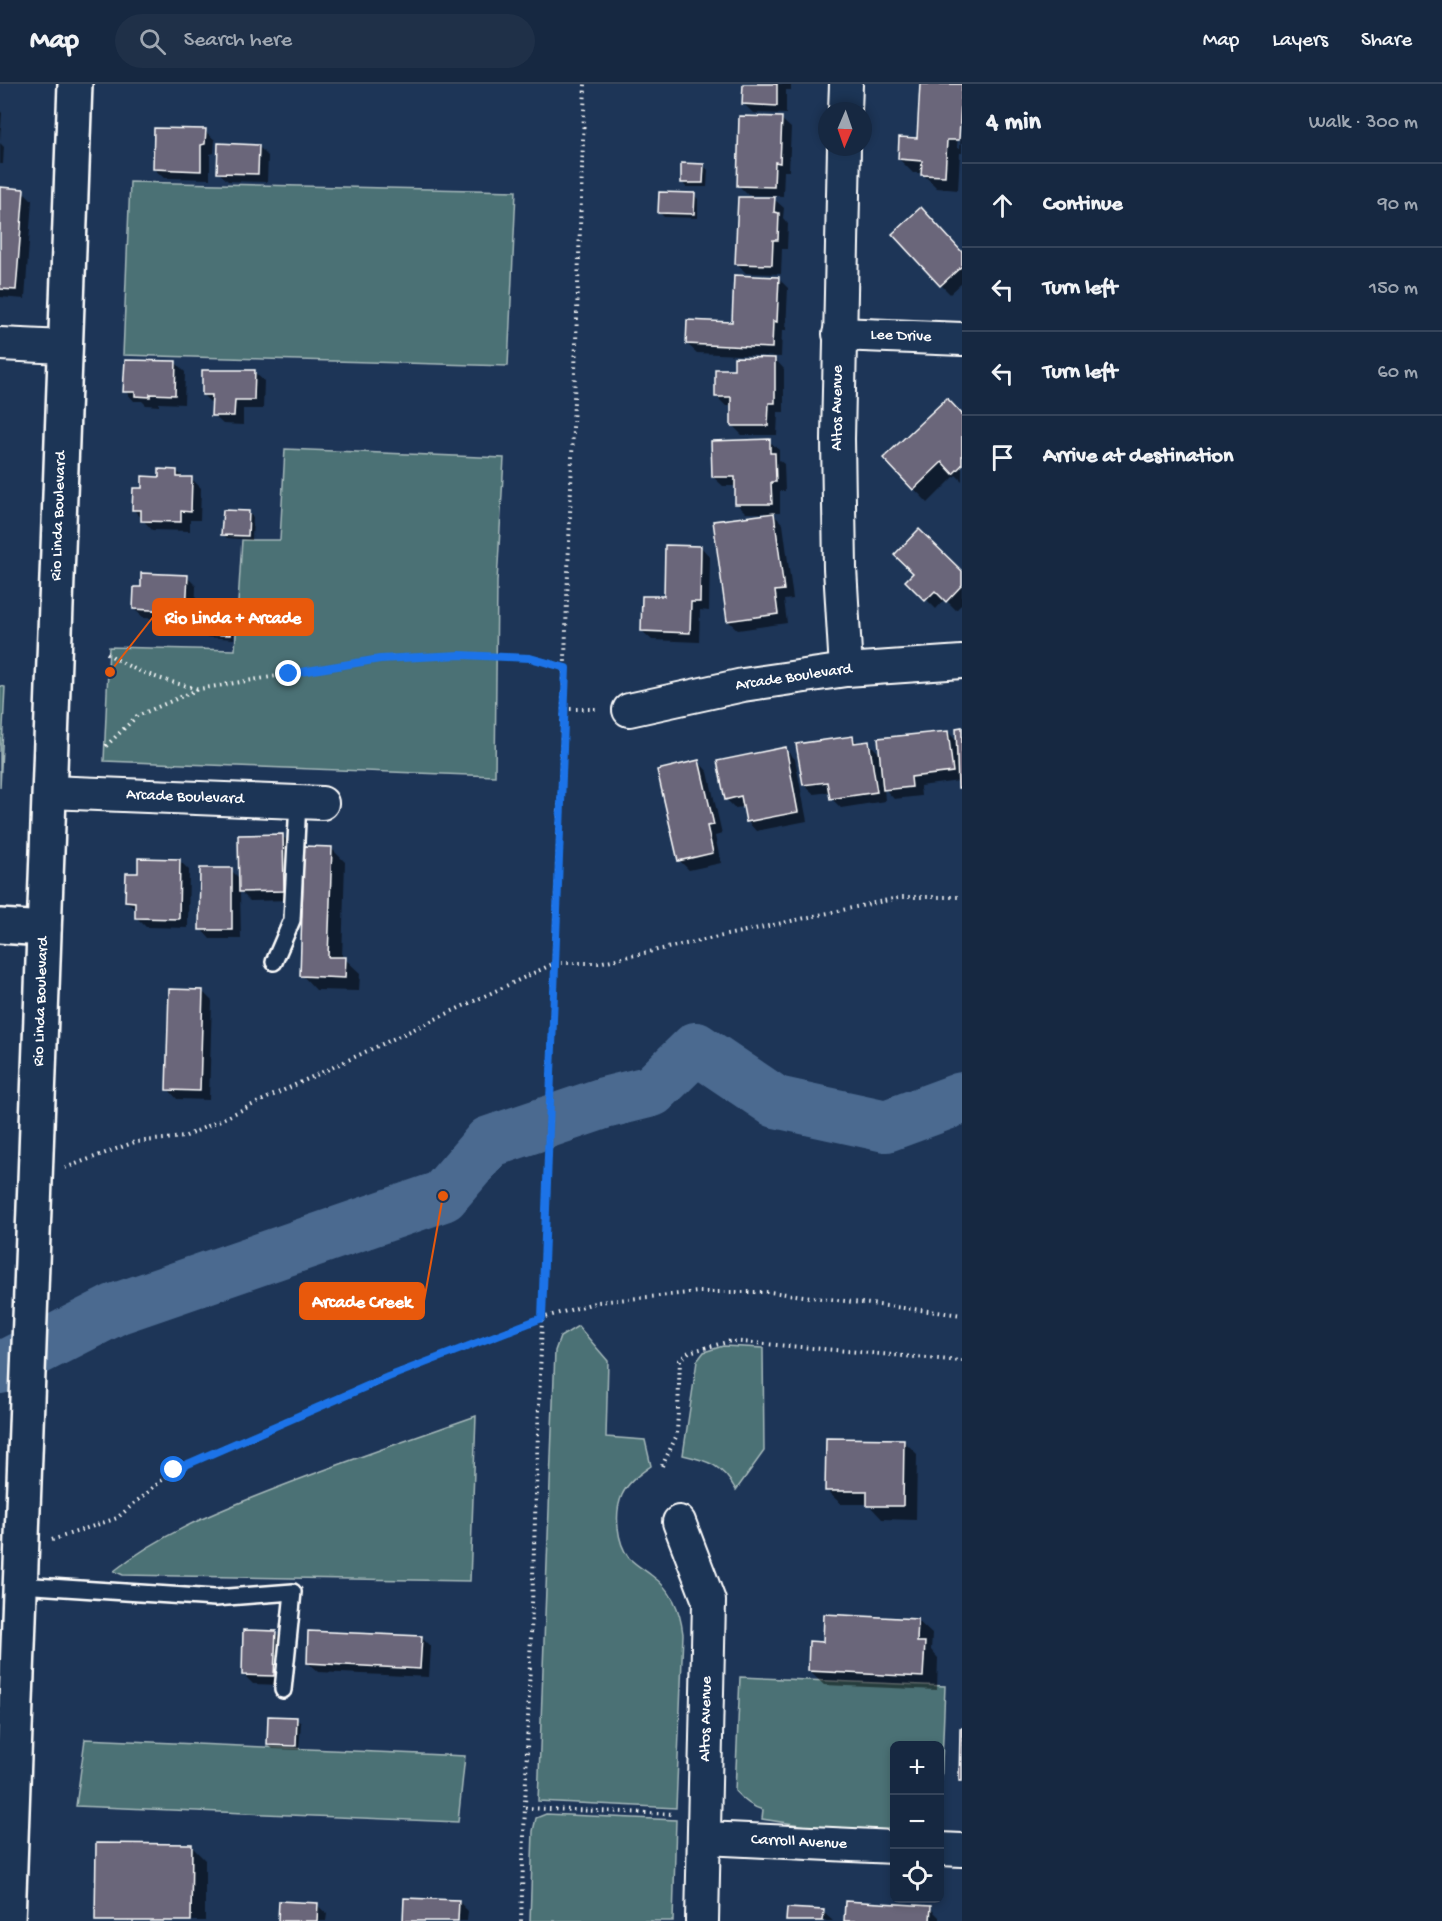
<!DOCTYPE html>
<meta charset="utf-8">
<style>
:root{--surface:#162841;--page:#1f3048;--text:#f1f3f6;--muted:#9ea6b1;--line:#35445a}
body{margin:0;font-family:"Gochi Hand",sans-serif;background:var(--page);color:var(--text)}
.controls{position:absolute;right:18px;bottom:18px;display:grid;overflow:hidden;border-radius:9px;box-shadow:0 3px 9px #0003}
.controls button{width:54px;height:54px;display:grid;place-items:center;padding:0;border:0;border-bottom:2px solid var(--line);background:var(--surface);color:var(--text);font:30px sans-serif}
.compass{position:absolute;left:818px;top:18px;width:54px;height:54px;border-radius:50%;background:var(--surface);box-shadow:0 3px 9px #0003;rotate:182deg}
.stop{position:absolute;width:18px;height:18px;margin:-14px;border:4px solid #1a73e8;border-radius:50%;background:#fff}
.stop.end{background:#1a73e8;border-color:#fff;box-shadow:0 2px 6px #0008}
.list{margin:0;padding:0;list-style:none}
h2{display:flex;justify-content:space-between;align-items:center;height:78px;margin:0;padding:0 24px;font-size:26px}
h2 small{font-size:20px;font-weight:400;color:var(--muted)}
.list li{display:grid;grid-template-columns:39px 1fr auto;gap:18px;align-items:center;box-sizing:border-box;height:84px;padding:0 24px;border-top:2px solid var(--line)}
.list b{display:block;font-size:22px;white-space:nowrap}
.list em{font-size:20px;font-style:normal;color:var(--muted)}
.icon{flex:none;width:33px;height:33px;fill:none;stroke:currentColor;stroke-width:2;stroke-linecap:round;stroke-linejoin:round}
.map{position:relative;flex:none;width:962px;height:1837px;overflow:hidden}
header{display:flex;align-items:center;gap:36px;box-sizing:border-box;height:84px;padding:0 30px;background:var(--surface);border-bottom:2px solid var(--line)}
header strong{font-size:28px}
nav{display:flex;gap:33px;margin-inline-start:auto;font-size:21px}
.search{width:420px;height:54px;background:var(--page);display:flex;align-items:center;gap:15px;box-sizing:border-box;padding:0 21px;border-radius:33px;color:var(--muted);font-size:22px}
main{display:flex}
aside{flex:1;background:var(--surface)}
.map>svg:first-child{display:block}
</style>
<header>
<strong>Map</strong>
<div class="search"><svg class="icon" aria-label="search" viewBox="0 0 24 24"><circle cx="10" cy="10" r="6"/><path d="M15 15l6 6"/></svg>Search here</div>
<nav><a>Map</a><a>Layers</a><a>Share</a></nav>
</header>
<main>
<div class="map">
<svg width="962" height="1837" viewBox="0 0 962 1837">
<rect width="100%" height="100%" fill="#1d3557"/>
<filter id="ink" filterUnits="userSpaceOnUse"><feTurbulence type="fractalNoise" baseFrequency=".0167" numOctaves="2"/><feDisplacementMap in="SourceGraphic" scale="12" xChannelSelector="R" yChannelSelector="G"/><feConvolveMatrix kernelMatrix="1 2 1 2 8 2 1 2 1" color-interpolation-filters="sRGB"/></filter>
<g filter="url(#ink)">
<g fill="#4b7174" stroke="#a5b8ba" stroke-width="1.5">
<polygon points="130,98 516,107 508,282 123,271"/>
<polygon points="285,365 504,374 497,498 495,692 104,677 109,563 235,566 242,456 280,456"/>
<polygon points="0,602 5,603 0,704"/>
<path d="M578 1242 608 1277 606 1353 645 1356 651 1382C640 1390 628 1398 622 1411 614 1429 617 1459 629 1474 636 1481 643 1485 651 1491 672 1506 680 1525 683 1550L676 1724 538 1717 555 1267 560 1253Z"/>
<path d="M723 1262 763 1264 764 1367 736 1406C722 1381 709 1377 683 1371L697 1277 704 1268Z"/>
<path d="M476 1332 470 1497 123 1491 114 1487C159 1451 211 1430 264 1409 334 1381 405 1357 476 1332Z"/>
<path d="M740 1593 945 1602 940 1731V1662H894V1750L826 1745 762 1735 763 1726C752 1723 743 1716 735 1707Z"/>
<polygon points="85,1655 465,1672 458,1738 76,1722"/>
<polygon points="546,1730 676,1736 673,1837 530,1837 533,1747 536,1734"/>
</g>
<g fill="#0007">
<polygon points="744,0 791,0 791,6 786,6 786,30 753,29 744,20"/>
<polygon points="921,0 961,0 957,64 960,64 962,30 962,69 960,69 958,106 937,104 922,89 913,89 899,75 918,56"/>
<polygon points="0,27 2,29 0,57"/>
<polygon points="781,35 791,44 789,87 784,87 783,112 748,111 738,101"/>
<polygon points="205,47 215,56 214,69 210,70 210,95 164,94 154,85"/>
<polygon points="0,59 4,63 3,80 0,80"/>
<polygon points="258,62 268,72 267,98 228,97 218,88"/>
<polygon points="703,81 708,86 707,103 686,103 682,98"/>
<polygon points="0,105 23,107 32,116 25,215 0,213"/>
<polygon points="694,111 698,115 698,134 664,133 660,129"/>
<polygon points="774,115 784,124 783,134 788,140 787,165 782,165 781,190 746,189 737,180"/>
<polygon points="962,169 962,199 950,210 941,201"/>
<polygon points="779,195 788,204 786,246 782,246 781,273 697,269 687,260 733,239"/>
<polygon points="775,275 784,285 784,328 778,328 777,351 742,351 732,341 732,322 726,322 716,312 735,287"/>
<polygon points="176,279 185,288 184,320 159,319 159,322 146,321 142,317 134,317 125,307"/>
<polygon points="254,288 264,297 263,325 243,325 243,341 223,340 213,331 213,321 203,311"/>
<polygon points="962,332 962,397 956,391 928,419 885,375"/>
<polygon points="769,357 779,366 779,376 784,380 785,407 780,407 780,429 772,429 783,440 793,515 784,516 787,539 738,546 728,537 766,429 746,429 737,420 736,402 723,402 713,393"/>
<polygon points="177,387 184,394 192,395 201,404 200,436 190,436 190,447 152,446 134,426 143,406"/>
<polygon points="248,429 253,433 252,456 227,454 223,450"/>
<polygon points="701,463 710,473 709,527 700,526 699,558 652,556 642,547"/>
<polygon points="962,489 962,520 956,526 945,515 936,525 908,497"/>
<polygon points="187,493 196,502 195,537 144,534 134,525 142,504"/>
<polygon points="231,532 235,536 234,555 206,553 202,549"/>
<polygon points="962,645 962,706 959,703 959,697 920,702 921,712 894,715 884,704 885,717 841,724 831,714 830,708 814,710 804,701 852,653 859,660 868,658 881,671 948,648 958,658"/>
<polygon points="785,665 795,675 807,737 756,747 747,737 744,723 735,724 726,715"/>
<polygon points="699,678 708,688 722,750 715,752 721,779 689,786 679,776"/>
<polygon points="282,752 292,761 293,816 250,817 240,807 241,855 210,855 201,845 231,786 240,795"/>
<polygon points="331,764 345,778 342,875 345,875 360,889 359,907 316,906 302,891"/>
<polygon points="180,777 189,786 188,844 146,843 136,833 137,827 126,817 139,791"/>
<polygon points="202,907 212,917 209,1016 177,1015 168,1005"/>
<polygon points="903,1356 917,1370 916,1436 882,1435 868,1420 841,1420 826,1406"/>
<polygon points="917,1536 932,1550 931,1566 938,1574 937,1606 824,1601 809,1587 824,1559"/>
<polygon points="275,1548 284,1558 283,1601 253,1600 243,1590"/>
<polygon points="421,1553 431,1563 429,1593 318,1588 308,1579"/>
<polygon points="296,1635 301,1639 299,1666 273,1665 268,1661"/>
<polygon points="191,1762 205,1776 205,1837 96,1837"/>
<polygon points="458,1817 468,1827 467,1837 404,1837"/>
<polygon points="317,1821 327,1830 326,1837 280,1837"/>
<polygon points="930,1824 939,1833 939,1837 846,1837"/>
<polygon points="823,1828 833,1837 788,1837"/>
</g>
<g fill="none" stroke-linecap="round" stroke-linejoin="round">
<polyline stroke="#4b6a90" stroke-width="52" points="0,1284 116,1225 443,1112 489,1058 604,1019 652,1007 696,964 776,1018 886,1042 962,1014"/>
</g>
<g fill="#6b667a" stroke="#fff" stroke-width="1.5">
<polygon points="743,0 777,0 777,22 742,20"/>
<polygon points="920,0 962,0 959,56 947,56 945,92 921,91 922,77 898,75 899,53 917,54"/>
<polygon points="739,32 782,33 780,79 775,78 774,103 737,102"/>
<polygon points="154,44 206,45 205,60 201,61 201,87 153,85"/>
<polygon points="218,59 259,61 258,90 217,89"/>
<polygon points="681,79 704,80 703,99 681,99"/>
<polygon points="0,103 24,105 16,206 0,205"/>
<polygon points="659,108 695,109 694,130 658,129"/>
<polygon points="738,113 775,113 774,128 779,129 778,156 773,156 772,181 735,180"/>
<polygon points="921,123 962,168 962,182 940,202 892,150"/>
<polygon points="734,191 779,193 777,238 773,237 772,264 686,260 687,236 732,238"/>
<polygon points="734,273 775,274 775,319 769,319 768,342 731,342 731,313 715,313 715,285 734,285"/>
<polygon points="125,276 176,277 175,311 150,310 150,313 135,312 135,308 123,308"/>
<polygon points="202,286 255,286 254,316 235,316 234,332 211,332 212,311 202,311"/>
<polygon points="947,314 962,330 962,381 953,390 942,378 913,406 883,374"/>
<polygon points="770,355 770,369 775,369 776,398 771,398 772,420 735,420 735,393 712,393 711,357"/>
<polygon points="159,385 177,386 177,393 192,393 191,428 181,427 181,438 141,437 141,426 132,426 133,404 142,404 142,392 159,393"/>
<polygon points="223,426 249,427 248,452 221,451"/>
<polygon points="774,429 784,506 775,507 778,530 727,537 713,437"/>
<polygon points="919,445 962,487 962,501 946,518 935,507 925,517 905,497 913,489 894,471"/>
<polygon points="665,461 701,462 700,518 691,518 690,549 641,547 642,512 664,512"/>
<polygon points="141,489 188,491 186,528 133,525 134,503 141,503"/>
<polygon points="202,528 232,530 230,551 200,550"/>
<polygon points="962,643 962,704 958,704 956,644"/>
<polygon points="948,647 953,688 911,693 912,703 883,706 878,654"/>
<polygon points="853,652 854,659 869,657 877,708 830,715 827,698 803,701 796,660"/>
<polygon points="786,663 798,728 746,738 741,712 725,716 717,677"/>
<polygon points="699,676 714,741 707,742 713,769 678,777 657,686"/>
<polygon points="283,750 284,807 239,808 238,751"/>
<polygon points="304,762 332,763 328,873 346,873 345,894 300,892"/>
<polygon points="138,774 180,775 179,835 135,834 135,818 125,817 126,789 138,789"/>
<polygon points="200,784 232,784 232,846 199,846"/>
<polygon points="169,905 203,906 200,1007 166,1006"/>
<polygon points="826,1354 904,1355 903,1422 867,1422 867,1407 825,1407"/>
<polygon points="824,1530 918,1535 917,1558 925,1558 923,1593 808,1587 809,1557 823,1558"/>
<polygon points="243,1546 276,1547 274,1592 242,1591"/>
<polygon points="308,1547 422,1552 420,1585 307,1579"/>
<polygon points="268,1632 297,1633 296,1662 267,1661"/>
<polygon points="960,1644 962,1644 962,1697 959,1697"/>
<polygon points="96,1759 192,1760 191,1837 95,1837"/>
<polygon points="404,1814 459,1816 458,1837 403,1837"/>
<polygon points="279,1817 318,1819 317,1837 278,1837"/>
<polygon points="845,1817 931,1822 930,1837 844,1837"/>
<polygon points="787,1824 824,1826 823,1837 786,1837"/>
</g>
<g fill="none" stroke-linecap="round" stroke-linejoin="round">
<defs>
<g id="lane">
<polyline points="274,878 292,836 298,718"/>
<polyline points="20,1501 215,1514 293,1508 283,1606"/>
</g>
<g id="street">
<polyline points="845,27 846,0"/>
<polyline points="844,63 838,355 840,484 846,586"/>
<path id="s1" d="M839 250 962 255"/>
<polyline points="0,260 64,263"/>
<path id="s2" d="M629 626 743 601 846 586 962 578"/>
<path id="s3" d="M49 708 322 719"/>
<polyline points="679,1438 709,1517 702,1837"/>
<path id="s4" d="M705 1754 894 1763"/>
<polyline points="940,1765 962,1766"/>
</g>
<g id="secondary">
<polyline points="0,842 44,845"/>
<path id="s5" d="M8 1837 75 0"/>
</g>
</defs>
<use href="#lane" stroke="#fff" stroke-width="20"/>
<use href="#street" stroke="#fff" stroke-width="36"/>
<use href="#secondary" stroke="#fff" stroke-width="38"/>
<g stroke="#fff" stroke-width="4" stroke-dasharray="1.5 4.5" stroke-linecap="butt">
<path d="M107 569C135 589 166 597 199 605"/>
<polyline points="564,625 599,625"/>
<polyline points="106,662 137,632 199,605 289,590 380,575 460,571 530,574 566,584"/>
<polyline points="65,1084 135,1058 184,1053 555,879 598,879 902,813 962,813"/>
<polyline points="662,1382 677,1351 680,1276 689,1268 731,1257 962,1277"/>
<polyline points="52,1456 117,1434 174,1386 388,1293 542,1234 598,1218 699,1208 770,1208 962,1231"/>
<polyline points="525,1724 674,1730"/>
<polyline points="521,1837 585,0"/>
</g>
<use href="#lane" stroke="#1d3557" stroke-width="15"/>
<use href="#street" stroke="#1d3557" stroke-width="32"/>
<use href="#secondary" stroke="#1d3557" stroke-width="33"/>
</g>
</g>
<g fill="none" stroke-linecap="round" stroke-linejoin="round" filter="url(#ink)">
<polyline stroke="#1a73e8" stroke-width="8" points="174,1386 388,1293 542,1234 566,584 530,574 460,571 380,575 289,590"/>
</g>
<g text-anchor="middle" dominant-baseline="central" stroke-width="5" stroke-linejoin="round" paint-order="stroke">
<g font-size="16" fill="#fff" stroke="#1d3557">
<text stroke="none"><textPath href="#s1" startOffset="62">Lee Drive</textPath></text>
<text transform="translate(838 324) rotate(-90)">Altos Avenue</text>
<text stroke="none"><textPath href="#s5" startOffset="1406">Rio Linda Boulevard</textPath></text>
<text stroke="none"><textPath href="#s2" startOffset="168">Arcade Boulevard</textPath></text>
<text stroke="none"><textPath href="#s3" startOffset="136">Arcade Boulevard</textPath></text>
<text stroke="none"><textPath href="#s5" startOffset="920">Rio Linda Boulevard</textPath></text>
<text transform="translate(707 1635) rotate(-89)">Altos Avenue</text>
<text stroke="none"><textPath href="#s4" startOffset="94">Carroll Avenue</textPath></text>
</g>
</g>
<path fill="none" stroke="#e8590c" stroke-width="2" d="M110 588L153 533M443 1112L424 1217"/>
<g fill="#e8590c" stroke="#1d3557" stroke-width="2">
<circle cx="110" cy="588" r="6"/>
<circle cx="443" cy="1112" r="6"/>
</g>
<g fill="#e8590c" stroke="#e8590c" stroke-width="2">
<rect x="153" y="515" width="160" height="36" rx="6"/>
<rect x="300" y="1199" width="124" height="36" rx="6"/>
</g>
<g font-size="18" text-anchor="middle" font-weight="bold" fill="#fff">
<text x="233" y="539">Rio Linda + Arcade</text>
<text x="362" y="1223">Arcade Creek</text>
</g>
</svg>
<div class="controls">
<button>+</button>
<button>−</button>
<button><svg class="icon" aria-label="locate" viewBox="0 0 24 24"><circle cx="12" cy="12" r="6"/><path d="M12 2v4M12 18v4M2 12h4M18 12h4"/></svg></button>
</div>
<svg class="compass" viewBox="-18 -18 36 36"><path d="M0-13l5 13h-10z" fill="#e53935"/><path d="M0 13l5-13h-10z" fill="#9ea6b1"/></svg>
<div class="stop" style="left:174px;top:1386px"></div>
<div class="stop end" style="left:289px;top:590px"></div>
</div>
<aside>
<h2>4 min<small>Walk · 300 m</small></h2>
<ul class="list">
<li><svg class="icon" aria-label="ahead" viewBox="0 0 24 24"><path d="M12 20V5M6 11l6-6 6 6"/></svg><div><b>Continue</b></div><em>90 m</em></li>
<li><svg class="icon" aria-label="left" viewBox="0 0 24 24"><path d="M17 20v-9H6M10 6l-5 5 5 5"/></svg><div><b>Turn left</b></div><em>150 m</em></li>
<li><svg class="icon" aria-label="left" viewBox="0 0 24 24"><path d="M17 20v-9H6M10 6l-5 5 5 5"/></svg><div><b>Turn left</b></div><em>60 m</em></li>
<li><svg class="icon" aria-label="arrive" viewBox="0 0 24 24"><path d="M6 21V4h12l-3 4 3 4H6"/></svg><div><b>Arrive at destination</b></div></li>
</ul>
</aside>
</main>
